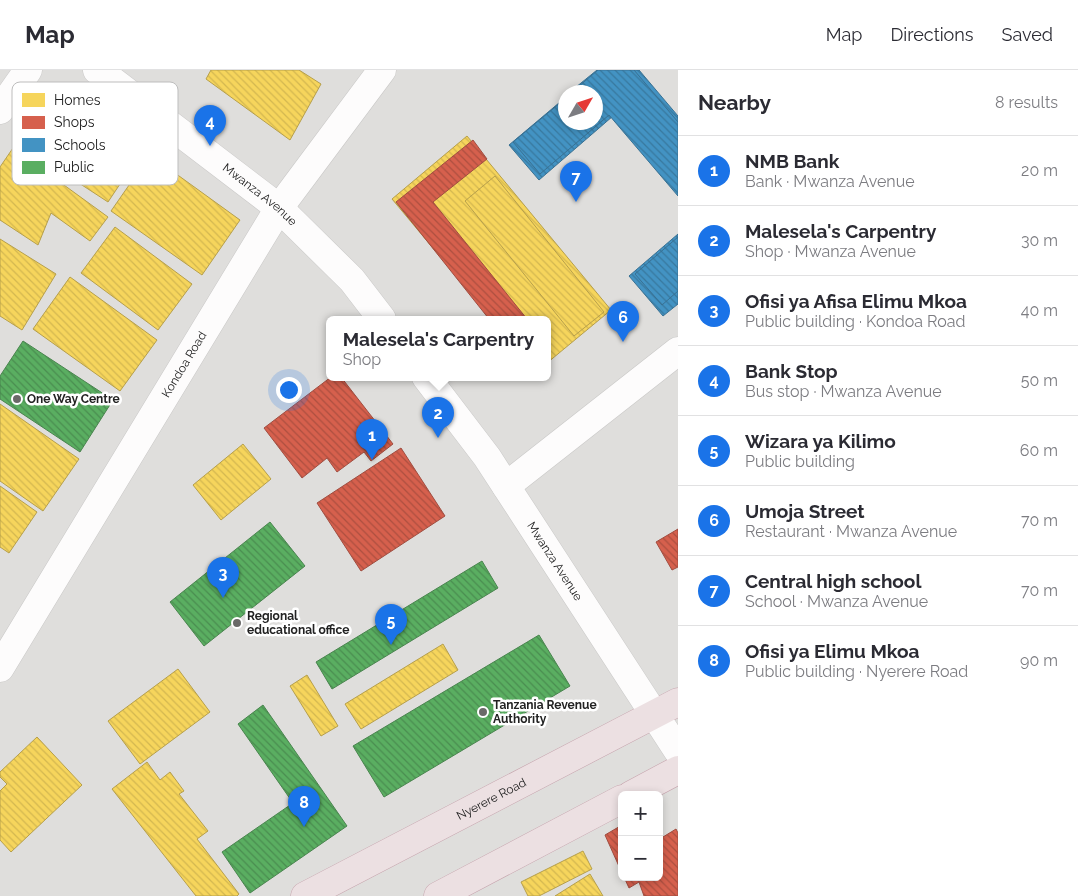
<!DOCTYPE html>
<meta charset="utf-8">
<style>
:root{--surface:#fff;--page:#f7f7f7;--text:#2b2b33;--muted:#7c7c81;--line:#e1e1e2;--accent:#1a73e8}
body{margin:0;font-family:Raleway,sans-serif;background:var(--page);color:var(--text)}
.controls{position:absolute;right:15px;bottom:15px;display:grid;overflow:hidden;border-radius:8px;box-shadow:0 2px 8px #0003}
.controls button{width:45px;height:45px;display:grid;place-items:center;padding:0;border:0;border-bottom:1px solid var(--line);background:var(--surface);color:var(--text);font:25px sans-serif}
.compass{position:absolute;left:558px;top:15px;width:45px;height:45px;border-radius:50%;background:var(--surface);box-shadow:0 2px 8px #0003;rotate:51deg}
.you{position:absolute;left:288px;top:319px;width:18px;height:18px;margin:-12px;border:4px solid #fff;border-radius:50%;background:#1a73e8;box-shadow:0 0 0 8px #1a73e833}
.badge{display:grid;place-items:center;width:32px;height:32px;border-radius:50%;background:var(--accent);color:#fff;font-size:16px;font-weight:700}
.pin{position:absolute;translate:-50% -41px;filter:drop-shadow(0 1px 2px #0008)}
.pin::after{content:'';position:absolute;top:26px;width:18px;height:15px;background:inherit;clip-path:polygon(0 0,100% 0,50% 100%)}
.popup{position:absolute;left:326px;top:246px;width:225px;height:65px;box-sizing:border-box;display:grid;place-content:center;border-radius:8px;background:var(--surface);filter:drop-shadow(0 1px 4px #0005);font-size:16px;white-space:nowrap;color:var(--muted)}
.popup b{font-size:19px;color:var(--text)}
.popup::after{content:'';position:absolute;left:50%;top:100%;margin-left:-10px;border:10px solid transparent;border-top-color:var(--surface)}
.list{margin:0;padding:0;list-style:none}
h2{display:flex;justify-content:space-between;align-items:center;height:65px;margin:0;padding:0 20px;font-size:21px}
h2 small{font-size:16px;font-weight:400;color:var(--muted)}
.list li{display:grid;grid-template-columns:32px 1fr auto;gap:15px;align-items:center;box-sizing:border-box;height:70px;padding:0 20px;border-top:1px solid var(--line)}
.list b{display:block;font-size:19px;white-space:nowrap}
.list p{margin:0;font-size:16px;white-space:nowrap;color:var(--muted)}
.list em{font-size:16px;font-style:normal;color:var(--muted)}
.map{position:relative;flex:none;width:678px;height:826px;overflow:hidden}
header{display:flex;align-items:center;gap:30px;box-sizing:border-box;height:70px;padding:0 25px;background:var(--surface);border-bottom:1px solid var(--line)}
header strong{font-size:24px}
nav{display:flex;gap:28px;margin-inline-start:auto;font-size:18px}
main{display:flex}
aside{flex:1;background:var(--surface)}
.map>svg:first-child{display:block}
</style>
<header>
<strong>Map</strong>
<nav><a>Map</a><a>Directions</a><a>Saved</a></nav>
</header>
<main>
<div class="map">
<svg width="678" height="826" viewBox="0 0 678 826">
<defs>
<pattern id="homes-back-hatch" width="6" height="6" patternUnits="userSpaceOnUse" patternTransform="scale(1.25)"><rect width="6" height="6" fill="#f6d55c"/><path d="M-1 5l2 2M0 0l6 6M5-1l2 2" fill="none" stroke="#d3b750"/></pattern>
<pattern id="shops-back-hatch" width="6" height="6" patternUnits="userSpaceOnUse" patternTransform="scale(1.25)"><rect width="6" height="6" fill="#d6604d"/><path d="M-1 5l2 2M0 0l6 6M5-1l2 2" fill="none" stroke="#ad4f40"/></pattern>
<pattern id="schools-back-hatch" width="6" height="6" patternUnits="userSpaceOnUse" patternTransform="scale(1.25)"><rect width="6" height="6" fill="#4393c3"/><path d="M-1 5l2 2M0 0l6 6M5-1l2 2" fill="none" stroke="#38789e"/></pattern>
<pattern id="public-back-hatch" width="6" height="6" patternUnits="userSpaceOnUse" patternTransform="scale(1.25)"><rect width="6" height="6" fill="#5aae61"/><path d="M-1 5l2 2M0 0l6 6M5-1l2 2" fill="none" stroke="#4a8d50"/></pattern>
</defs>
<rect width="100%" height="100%" fill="#f0eeeb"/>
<path fill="#dfdedc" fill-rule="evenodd" d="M0 0H678V826H0ZM566 22H596V52H566ZM329 249H547V307H329ZM622 725H659V807H622Z"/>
<g fill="url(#homes-back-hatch)" stroke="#b69f4b">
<polygon points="211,0 299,0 321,14 290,70 206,9"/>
<polygon points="55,33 138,87 108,132 16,72 29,52 39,58"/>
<polygon points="467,66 611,240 547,293 547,249 492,249 392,129"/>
<polygon points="13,78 108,147 90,171 51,143 38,175 0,150 0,97"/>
<polygon points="150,85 240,150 202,205 111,141"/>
<polygon points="495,106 604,242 574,266 465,131"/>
<polygon points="115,157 192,214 158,260 81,203"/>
<polygon points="0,169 56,204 22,260 0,246"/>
<polygon points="70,207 157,270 120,321 33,259"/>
<polygon points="0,334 79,389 43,441 0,411"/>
<polygon points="243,374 271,409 221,450 193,415"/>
<polygon points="0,416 37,442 9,483 0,477"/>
<polygon points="443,574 458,600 361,659 345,634"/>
<polygon points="178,599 210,642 140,694 108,651"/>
<polygon points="307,605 338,656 321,666 290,616"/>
<polygon points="37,667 82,715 11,782 0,770 0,721 7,714 0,707 0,702"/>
<polygon points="147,692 160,710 170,702 184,721 179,724 208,761 197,769 239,824 237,826 196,826 112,719"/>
<polygon points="583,781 592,799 539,826 528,826 521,812"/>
<polygon points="590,804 603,826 555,826"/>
</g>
<g fill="url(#shops-back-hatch)" stroke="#a04d40">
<polygon points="473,70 487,89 433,132 527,249 489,249 396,132"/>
<polygon points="331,307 341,307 393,374 371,391 364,382 337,402 327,388 302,408 264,358"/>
<polygon points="401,378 445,446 361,501 317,433"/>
<polygon points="678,459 678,497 672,500 656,472"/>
<polygon points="622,755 622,803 605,765"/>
<polygon points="676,759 678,763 678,826 644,826 639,812 629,818 624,807 659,807 659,760 663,767"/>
</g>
<g fill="url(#schools-back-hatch)" stroke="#397193">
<polygon points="597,0 639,0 678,46 678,122 613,46 539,110 509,75 566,27 566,52 596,52 596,22 570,22"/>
<polygon points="598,0 634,0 678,52 678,126 609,45 540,104 513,72 566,28 566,52 596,52 596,22 572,22"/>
<polygon points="678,164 678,234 663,246 629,206"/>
<polygon points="678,167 678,221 662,235 635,204"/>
</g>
<g fill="url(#public-back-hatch)" stroke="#49844e">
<polygon points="23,271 113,330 80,382 0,329 0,306"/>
<polygon points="270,452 305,496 204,576 170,532"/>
<polygon points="482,491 498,518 332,619 316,592"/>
<polygon points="539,565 570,616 384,727 353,676"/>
<polygon points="263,635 347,756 250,823 222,782 293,733 238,654"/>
</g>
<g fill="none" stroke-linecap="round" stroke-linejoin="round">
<defs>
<g id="minor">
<path id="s1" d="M97 0 110 9 279 138 352 210 382 249"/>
<polyline points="0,40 28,0"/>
<path id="s2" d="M426 307 487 387 678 681"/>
<polyline points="506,416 678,281"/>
<path id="s3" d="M0 598 279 138 382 0"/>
</g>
<g id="highway">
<polyline points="631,725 678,700"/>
<path id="s4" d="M305 826 678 632"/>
<polyline points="438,826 622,729"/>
</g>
</defs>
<use href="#minor" stroke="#c9c8c7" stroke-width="29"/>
<use href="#highway" stroke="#c5a2ac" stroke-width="29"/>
<use href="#minor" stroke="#fdfcfc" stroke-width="28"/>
<use href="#highway" stroke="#ece0e2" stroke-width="28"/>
</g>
<g fill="#6a6968" stroke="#fff" stroke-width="2">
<circle cx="17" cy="329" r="5"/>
<circle cx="237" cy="553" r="5"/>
<circle cx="483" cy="642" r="5"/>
</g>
<g text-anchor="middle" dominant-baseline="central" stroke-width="5" stroke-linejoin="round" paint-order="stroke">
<g font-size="12" fill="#222" stroke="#fff">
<text stroke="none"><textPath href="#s1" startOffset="205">Mwanza Avenue</textPath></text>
<text stroke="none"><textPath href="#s3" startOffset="355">Kondoa Road</textPath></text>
<text stroke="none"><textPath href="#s2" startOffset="225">Mwanza Avenue</textPath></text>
<text stroke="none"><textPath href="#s4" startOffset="210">Nyerere Road</textPath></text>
</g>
<g font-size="12" font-weight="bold" fill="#222" stroke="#fff" text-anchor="start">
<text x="27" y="329">One Way Centre</text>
<text x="247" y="546">Regional<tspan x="247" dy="14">educational office</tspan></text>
<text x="493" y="635">Tanzania Revenue<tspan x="493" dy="14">Authority</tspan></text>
</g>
</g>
<rect x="12" y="12" width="166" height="103" rx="8" fill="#fff" stroke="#bdbdbd" stroke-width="1"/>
<rect x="22" y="23" width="23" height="14" fill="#f6d55c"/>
<rect x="22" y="46" width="23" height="13" fill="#d6604d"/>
<rect x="22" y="68" width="23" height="14" fill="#4393c3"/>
<rect x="22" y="91" width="23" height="13" fill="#5aae61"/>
<g font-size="14" fill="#222">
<text x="54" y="35">Homes</text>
<text x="54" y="57">Shops</text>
<text x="54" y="80">Schools</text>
<text x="54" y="102">Public</text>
</g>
</svg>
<div class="controls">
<button>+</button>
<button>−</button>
</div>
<svg class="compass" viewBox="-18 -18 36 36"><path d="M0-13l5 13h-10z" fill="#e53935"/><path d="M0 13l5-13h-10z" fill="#7c7c81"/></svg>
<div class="you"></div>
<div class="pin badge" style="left:372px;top:390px">1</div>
<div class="pin badge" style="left:438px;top:368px">2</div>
<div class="popup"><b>Malesela's Carpentry</b>Shop</div>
<div class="pin badge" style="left:223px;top:528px">3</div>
<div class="pin badge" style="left:210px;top:76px">4</div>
<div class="pin badge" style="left:391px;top:575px">5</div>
<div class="pin badge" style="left:623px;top:272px">6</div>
<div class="pin badge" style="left:576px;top:132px">7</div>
<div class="pin badge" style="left:304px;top:757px">8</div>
</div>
<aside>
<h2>Nearby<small>8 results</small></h2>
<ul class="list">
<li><span class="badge">1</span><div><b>NMB Bank</b><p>Bank · Mwanza Avenue</p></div><em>20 m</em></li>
<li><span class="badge">2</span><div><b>Malesela's Carpentry</b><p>Shop · Mwanza Avenue</p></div><em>30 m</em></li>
<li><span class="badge">3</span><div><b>Ofisi ya Afisa Elimu Mkoa</b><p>Public building · Kondoa Road</p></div><em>40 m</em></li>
<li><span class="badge">4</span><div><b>Bank Stop</b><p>Bus stop · Mwanza Avenue</p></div><em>50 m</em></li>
<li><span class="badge">5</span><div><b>Wizara ya Kilimo</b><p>Public building</p></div><em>60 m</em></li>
<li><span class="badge">6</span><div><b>Umoja Street</b><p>Restaurant · Mwanza Avenue</p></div><em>70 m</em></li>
<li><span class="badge">7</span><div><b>Central high school</b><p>School · Mwanza Avenue</p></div><em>70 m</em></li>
<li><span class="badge">8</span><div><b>Ofisi ya Elimu Mkoa</b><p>Public building · Nyerere Road</p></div><em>90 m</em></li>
</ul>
</aside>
</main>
